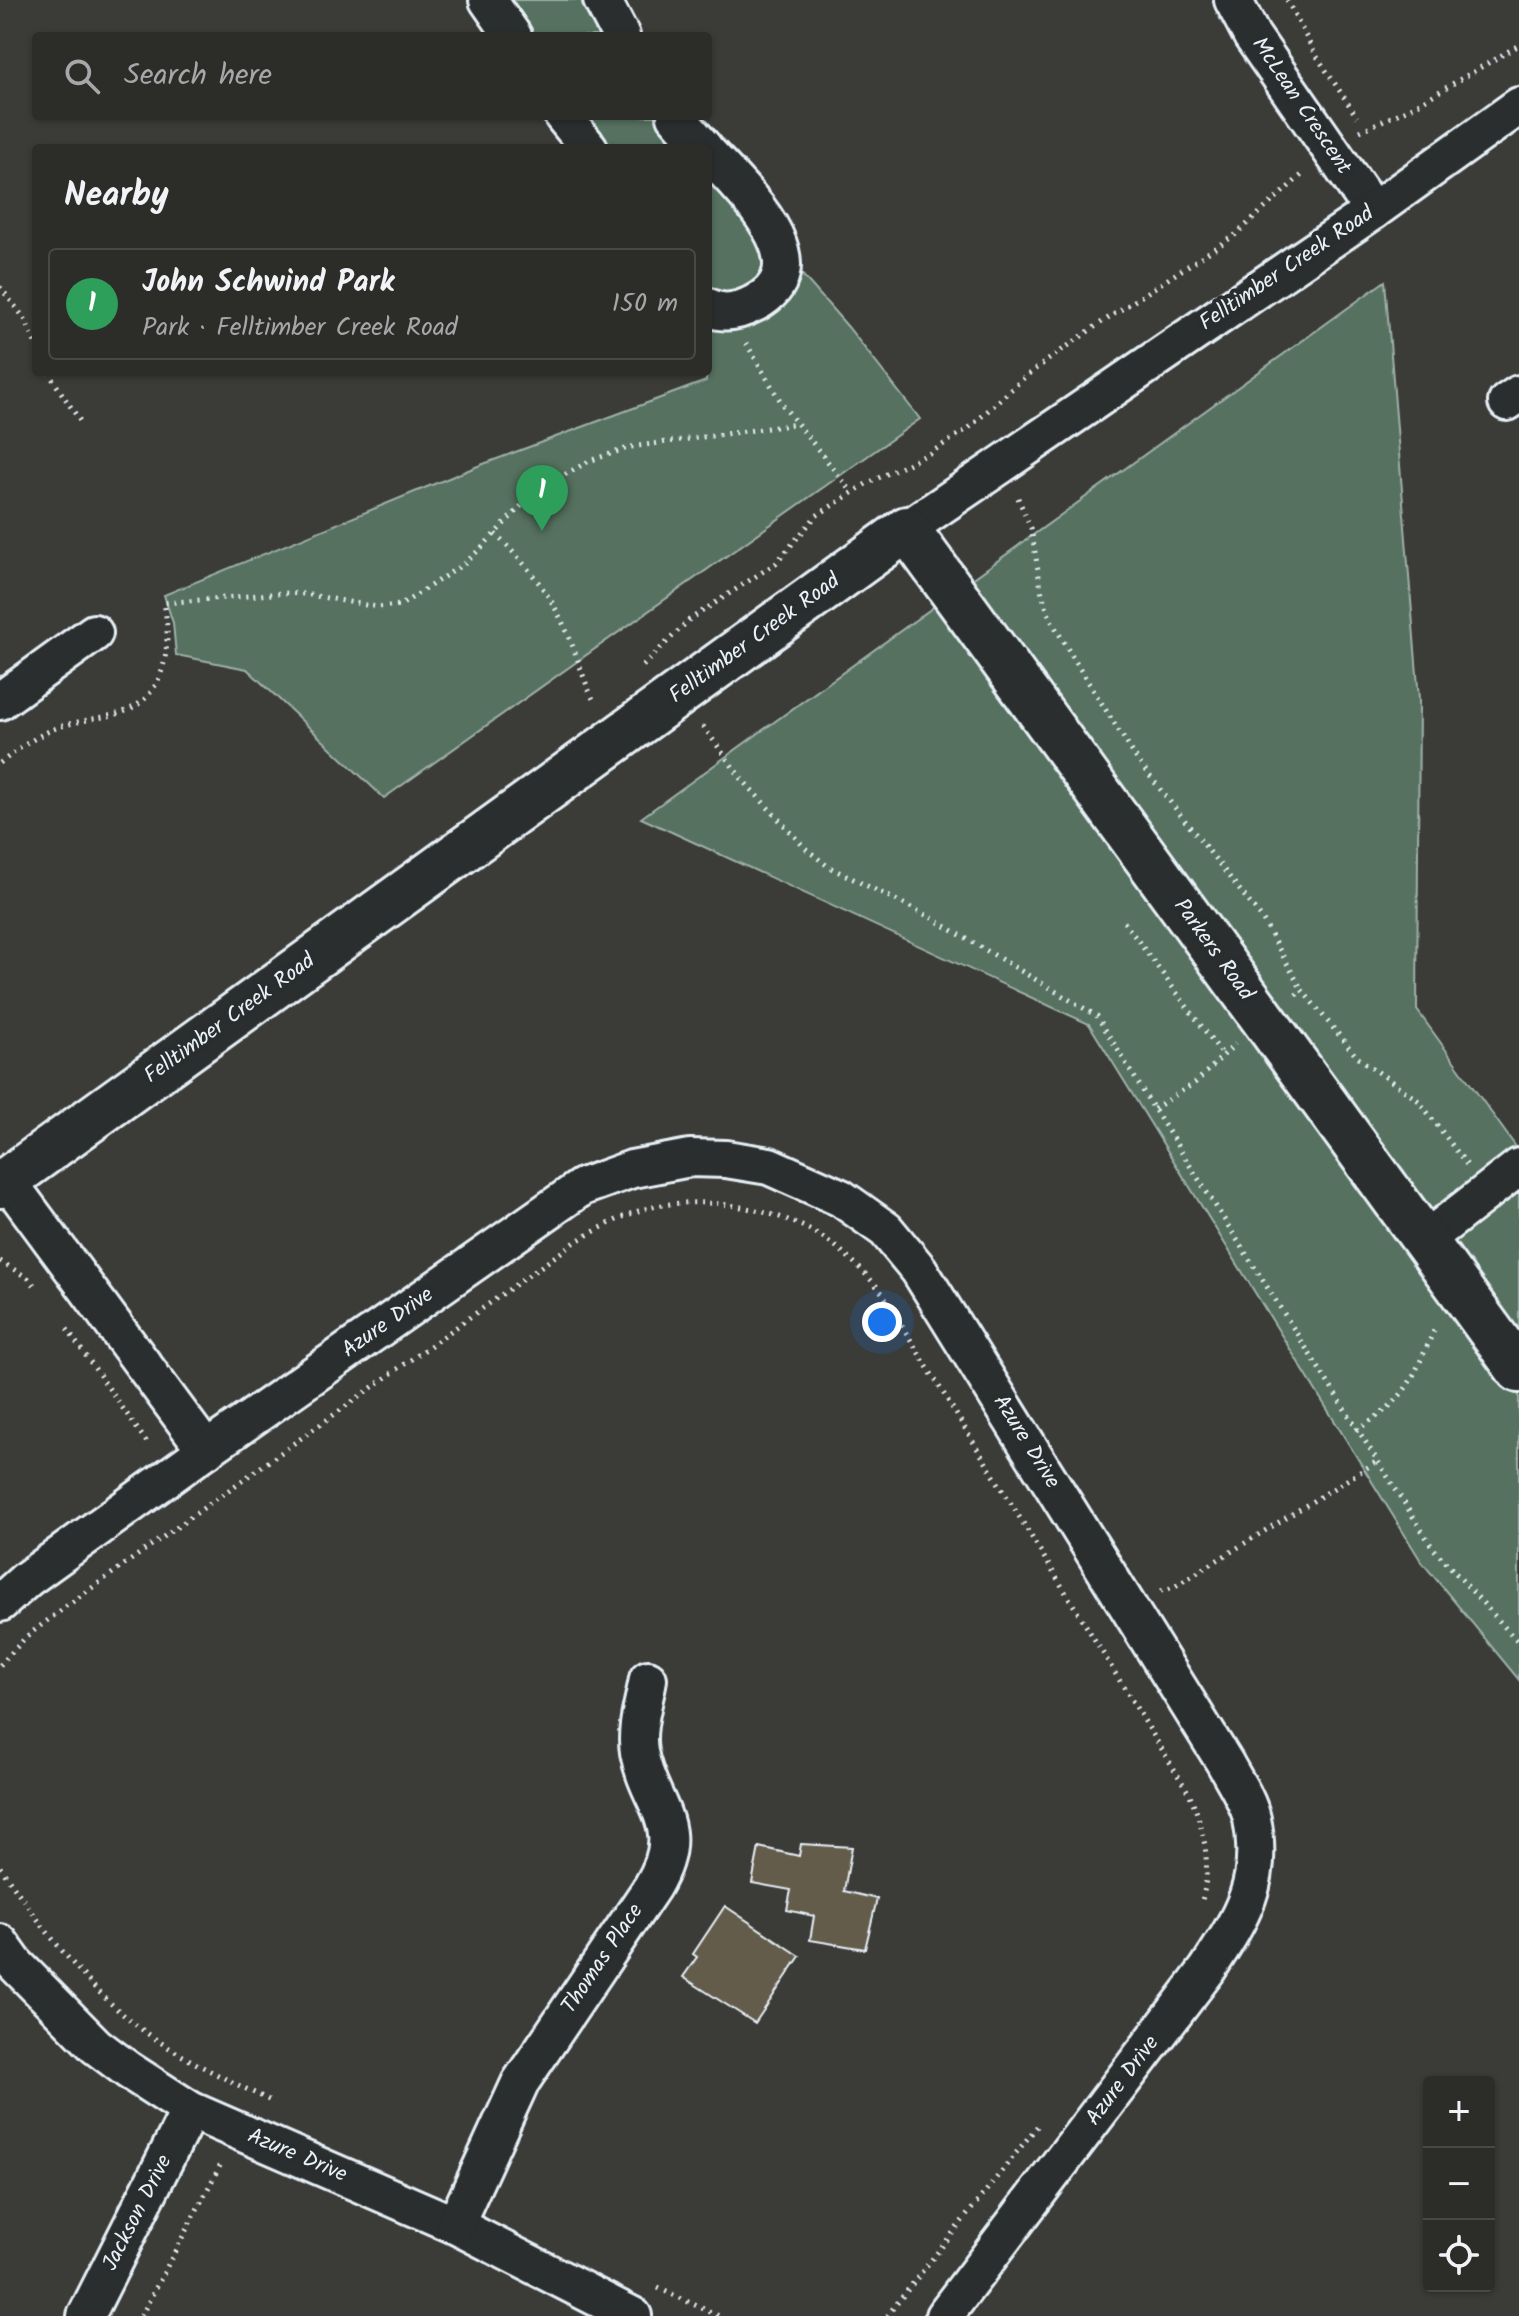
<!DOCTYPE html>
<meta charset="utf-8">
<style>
:root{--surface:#2c2c29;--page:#383835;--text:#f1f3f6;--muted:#a6a7a8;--line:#484846;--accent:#bca0f2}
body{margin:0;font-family:Kalam,sans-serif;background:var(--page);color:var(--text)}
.controls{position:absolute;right:24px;bottom:24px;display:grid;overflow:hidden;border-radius:8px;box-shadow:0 2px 6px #0004}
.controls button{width:72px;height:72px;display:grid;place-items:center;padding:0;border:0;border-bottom:2px solid var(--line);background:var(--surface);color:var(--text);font:40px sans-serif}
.you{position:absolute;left:882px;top:1322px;width:28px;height:28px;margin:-20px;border:6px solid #fff;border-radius:50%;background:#1a73e8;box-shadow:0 0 0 12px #1a73e833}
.badge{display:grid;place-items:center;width:52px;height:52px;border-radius:50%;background:var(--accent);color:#fff;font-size:26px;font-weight:700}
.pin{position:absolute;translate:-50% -66px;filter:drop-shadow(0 2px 4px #0008)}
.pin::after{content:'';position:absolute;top:42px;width:28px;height:24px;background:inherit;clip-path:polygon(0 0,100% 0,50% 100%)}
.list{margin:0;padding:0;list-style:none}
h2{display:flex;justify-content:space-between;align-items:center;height:104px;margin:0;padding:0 32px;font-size:34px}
h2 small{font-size:26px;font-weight:400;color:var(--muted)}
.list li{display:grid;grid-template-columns:52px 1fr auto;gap:24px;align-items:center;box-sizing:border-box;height:112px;margin:0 16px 16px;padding:0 16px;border:2px solid var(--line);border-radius:8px}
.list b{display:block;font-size:30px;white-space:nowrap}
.list p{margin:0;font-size:26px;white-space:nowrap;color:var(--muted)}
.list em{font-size:26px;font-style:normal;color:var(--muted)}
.icon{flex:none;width:44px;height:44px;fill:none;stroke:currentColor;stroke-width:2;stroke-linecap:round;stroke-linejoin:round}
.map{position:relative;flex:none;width:1519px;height:2316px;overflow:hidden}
.search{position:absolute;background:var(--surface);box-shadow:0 2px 6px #0004;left:32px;top:32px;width:680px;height:88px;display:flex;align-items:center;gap:20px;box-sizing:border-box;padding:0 28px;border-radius:8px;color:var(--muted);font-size:30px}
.panel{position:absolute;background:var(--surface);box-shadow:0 2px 6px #0004;left:32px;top:144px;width:680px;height:232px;border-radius:8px}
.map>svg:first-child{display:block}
</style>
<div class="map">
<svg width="1519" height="2316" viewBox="0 0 1519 2316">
<rect width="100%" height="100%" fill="#3b3b37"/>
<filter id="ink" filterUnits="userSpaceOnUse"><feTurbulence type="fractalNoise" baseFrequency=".0125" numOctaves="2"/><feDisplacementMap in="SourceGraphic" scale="16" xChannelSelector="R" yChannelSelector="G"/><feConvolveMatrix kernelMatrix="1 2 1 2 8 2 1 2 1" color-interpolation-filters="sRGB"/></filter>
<g filter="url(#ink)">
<g fill="#56715f" stroke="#9fb1ac" stroke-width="2">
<polygon points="501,0 590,0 612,36 525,36"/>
<polygon points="574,116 664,116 692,148 602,148"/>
<polygon points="708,167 848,327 920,419 384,798 247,669 176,655 173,623 164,595 478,466 706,381"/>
<polygon points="1385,281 1419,699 1417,1010 1519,1151 1519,1680 1421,1561 1089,1024 641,818"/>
</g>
<g fill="#635c4c" stroke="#e8f1f8" stroke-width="2">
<polygon points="801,1844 852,1847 844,1891 877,1899 865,1949 810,1940 814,1916 787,1910 791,1890 752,1883 759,1847 799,1856"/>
<polygon points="725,1906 800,1956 755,2023 683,1977 697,1957 693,1954"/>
</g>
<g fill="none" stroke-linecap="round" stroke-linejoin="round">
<defs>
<g id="minor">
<polyline points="488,0 513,36"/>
<polyline points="602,0 621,36"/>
<polyline points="1233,0 1252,36 1373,211"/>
<polyline points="563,116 589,148"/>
<polyline points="676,116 704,148"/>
<path d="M708 153C738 186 826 265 755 303 740 311 723 315 708 307"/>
<polyline points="1507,402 1519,394"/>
<polyline points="907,529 1373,211 1519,106"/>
<polyline points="0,701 94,633"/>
<polyline points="7,1180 206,1450"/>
<polyline points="1425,1240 1519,1167"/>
<path d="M0 1603 27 1579 206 1450 582 1187 632 1169 690 1158 726 1159 769 1166 841 1198 886 1230 919 1270 1225 1763C1234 1780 1248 1800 1252 1819 1265 1883 1240 1919 1207 1970L944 2316"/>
<polyline points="0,1943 15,1964 96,2046 128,2070 190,2110 455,2225 633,2316"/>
<path d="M455 2225 520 2083 652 1887C689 1825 649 1807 639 1752 635 1728 644 1703 648 1679"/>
<polyline points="86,2316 190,2110"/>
</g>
<polyline id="major" points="0,1185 907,529 1519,1370"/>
</defs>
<use href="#minor" stroke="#e8f1f8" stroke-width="42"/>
<use href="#major" stroke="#e8f1f8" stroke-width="50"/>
<g stroke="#e8f1f8" stroke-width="5" stroke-dasharray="2 6" stroke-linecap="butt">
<polyline points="1287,0 1314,52 1357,117"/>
<polyline points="1360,131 1411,108 1519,45"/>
<polyline points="0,287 25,319 36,345"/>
<polyline points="746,343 784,407 852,492"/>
<polyline points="48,372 80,421"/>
<polyline points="1018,498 1031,528 1042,594 1050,618 1070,653 1138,761 1261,917 1302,990"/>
<path d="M495 534C524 562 549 591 565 628 577 653 582 678 595 703"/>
<polyline points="643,666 689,620 776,563 816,516 866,484 930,453 969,428 1027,375 1096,326 1235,235 1304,173"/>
<polyline points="703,726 741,778 805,848 829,867 930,917 1097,1016 1154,1109 1433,1548 1519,1643"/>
<path d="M0 763C19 749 36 735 59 727 77 721 95 719 113 715 167 703 172 647 164 603L283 593 305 594 377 607 401 605 465 563 481 548 527 500 543 487 589 461 631 447 797 424"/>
<polyline points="1124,922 1223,1055"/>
<polyline points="1296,995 1302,990 1357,1057 1419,1101 1467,1165"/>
<polyline points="1154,1109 1196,1082 1235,1044"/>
<polyline points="0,1261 28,1278 35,1286"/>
<polyline points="67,1329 148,1444"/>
<path d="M1356 1430C1409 1399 1412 1379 1436 1326"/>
<polyline points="1161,1591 1174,1587 1376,1462"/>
<path d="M0 1665 27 1636 68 1605 578 1240C597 1230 618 1218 638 1211 694 1192 779 1207 827 1240 847 1254 864 1272 880 1290L1190 1795C1204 1828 1212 1865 1202 1900"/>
<path d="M0 1867C43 1928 89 1993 151 2036 189 2062 230 2081 271 2101"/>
<polyline points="658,2288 719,2316"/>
<polyline points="141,2316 222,2162"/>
<polyline points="887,2316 1039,2124"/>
</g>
<use href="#minor" stroke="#2a2d2e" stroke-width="36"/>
<use href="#major" stroke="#2a2d2e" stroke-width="44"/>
</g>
</g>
<g text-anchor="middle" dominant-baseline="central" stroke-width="8" stroke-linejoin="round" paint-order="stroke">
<g font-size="22" fill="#e8f1f8" stroke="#2a2d2e">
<text transform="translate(1301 106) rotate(56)">McLean Crescent</text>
<text transform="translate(1287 269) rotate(-34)">Felltimber Creek Road</text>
<text transform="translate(755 639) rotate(-36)">Felltimber Creek Road</text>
<text transform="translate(1213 950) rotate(54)">Parkers Road</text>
<text transform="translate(230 1019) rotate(-36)">Felltimber Creek Road</text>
<text transform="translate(388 1323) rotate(-35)">Azure Drive</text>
<text transform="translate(1026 1442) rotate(58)">Azure Drive</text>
<text transform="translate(603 1959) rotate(-56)">Thomas Place</text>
<text transform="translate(1123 2081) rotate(-53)">Azure Drive</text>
<text transform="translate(297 2156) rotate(23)">Azure Drive</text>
<text transform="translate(138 2213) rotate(-63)">Jackson Drive</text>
</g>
</g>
</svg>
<div class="controls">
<button>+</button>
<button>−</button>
<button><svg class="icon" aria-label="locate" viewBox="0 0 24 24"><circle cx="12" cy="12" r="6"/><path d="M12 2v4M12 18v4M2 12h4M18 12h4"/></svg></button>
</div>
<div class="you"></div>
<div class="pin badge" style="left:542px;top:531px;background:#2e9e5b">1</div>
<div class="search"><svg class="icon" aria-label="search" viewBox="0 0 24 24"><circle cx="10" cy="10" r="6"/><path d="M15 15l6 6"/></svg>Search here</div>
<section class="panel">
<h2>Nearby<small></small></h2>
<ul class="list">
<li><span class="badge" style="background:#2e9e5b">1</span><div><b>John Schwind Park</b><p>Park · Felltimber Creek Road</p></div><em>150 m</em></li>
</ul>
</section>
</div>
